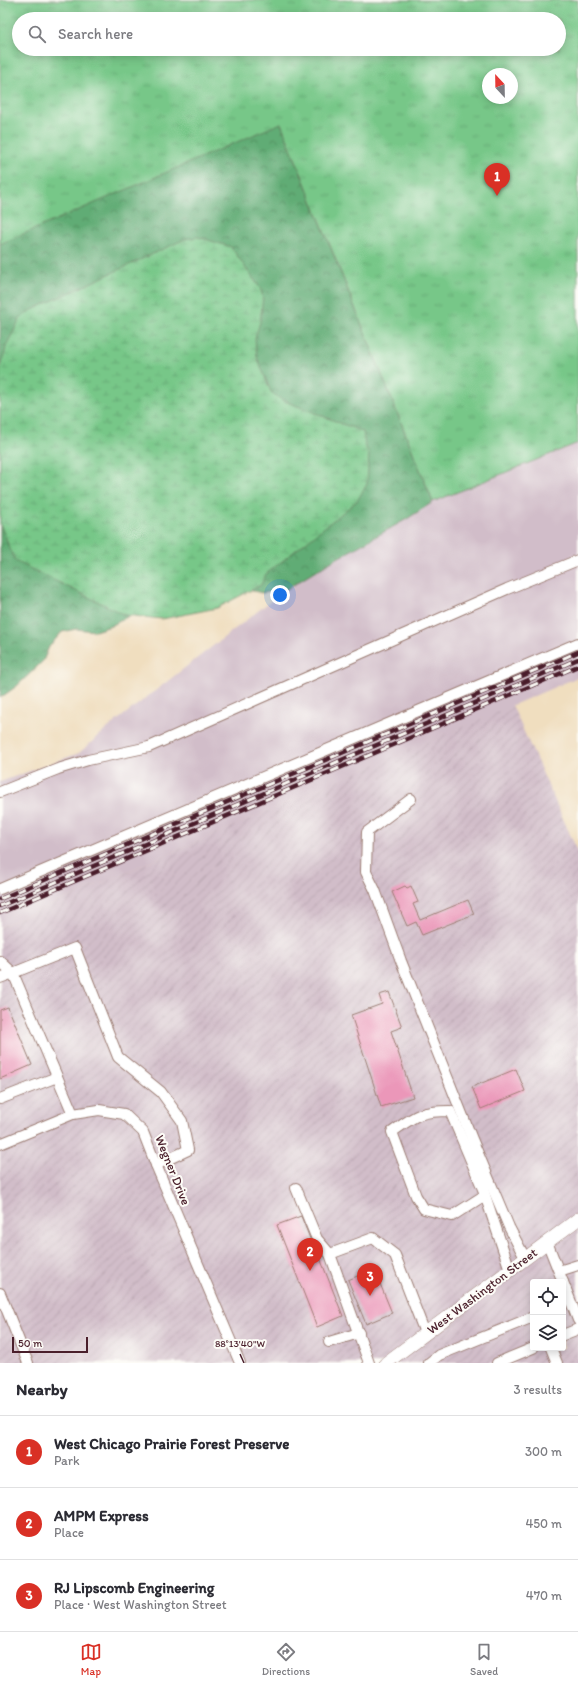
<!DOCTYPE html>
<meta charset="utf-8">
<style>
:root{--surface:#fff;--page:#f7f7f7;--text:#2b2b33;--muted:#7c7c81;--line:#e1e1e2;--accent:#d93025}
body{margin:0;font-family:Itim,sans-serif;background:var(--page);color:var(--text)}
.controls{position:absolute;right:12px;bottom:12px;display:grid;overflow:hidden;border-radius:4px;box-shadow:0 2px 10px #0003}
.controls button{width:36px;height:36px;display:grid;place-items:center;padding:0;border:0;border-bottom:1px solid var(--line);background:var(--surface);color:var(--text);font:20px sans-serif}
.compass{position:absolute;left:482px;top:68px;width:36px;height:36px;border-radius:50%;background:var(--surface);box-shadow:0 2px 10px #0003;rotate:338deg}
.scale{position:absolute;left:12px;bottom:10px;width:76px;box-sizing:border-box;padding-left:4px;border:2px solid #4a1f2b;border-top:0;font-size:11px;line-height:14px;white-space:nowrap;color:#4a1f2b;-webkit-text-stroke:3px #fdfcf7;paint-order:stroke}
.you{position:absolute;left:280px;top:595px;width:14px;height:14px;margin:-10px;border:3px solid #fff;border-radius:50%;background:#1a73e8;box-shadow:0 0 0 6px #1a73e833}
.badge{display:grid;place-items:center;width:26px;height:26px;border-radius:50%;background:var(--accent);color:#fff;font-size:13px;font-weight:700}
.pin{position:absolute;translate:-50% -33px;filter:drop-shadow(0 1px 2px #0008)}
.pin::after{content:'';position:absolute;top:21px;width:14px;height:12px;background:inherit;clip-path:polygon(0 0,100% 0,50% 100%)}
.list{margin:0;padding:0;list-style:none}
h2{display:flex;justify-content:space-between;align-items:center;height:52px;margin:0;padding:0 16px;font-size:17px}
h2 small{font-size:13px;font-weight:400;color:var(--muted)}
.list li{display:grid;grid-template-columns:26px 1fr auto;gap:12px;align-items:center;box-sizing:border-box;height:72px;padding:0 16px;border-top:1px solid var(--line)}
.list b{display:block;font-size:15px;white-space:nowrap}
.list p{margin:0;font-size:13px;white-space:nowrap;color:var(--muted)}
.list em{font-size:13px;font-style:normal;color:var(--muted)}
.icon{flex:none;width:22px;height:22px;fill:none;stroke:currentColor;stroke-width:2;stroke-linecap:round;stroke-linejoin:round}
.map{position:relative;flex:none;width:578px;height:1363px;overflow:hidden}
.search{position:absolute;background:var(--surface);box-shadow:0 2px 10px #0003;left:12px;right:12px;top:12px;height:44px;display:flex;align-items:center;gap:10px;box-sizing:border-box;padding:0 14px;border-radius:22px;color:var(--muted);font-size:15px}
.sheet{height:268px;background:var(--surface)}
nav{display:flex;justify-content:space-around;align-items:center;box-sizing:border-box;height:56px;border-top:1px solid var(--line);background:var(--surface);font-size:11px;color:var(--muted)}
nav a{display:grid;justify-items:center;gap:2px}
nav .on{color:var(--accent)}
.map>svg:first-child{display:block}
</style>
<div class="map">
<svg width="578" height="1363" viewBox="0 0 578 1363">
<defs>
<pattern id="industrial-furrows" width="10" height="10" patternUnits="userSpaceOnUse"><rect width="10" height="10" fill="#d1bdc9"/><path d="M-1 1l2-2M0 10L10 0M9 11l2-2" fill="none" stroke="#b5a2ad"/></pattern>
<pattern id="forest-crowns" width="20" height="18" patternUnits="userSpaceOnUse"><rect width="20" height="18" fill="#61ac74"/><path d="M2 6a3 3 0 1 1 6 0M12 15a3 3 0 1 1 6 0" fill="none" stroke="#528b5f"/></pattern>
<pattern id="wetland-marsh" width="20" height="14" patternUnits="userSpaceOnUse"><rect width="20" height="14" fill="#77c788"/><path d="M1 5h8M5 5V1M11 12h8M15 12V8" fill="none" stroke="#68aa76"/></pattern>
<pattern id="park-tufts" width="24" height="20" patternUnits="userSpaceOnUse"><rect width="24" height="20" fill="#77c788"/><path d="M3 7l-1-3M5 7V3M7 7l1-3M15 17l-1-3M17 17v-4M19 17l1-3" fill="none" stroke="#68aa76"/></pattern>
</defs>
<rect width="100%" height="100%" fill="#fdfcf7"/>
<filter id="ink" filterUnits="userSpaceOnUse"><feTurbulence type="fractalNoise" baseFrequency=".025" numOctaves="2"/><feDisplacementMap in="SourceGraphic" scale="8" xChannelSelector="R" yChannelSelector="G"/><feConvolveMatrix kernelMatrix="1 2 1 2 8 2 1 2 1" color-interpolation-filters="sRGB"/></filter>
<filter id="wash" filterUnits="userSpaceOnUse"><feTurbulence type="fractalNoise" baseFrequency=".012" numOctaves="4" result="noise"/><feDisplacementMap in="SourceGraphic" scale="16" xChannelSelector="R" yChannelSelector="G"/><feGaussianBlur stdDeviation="0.9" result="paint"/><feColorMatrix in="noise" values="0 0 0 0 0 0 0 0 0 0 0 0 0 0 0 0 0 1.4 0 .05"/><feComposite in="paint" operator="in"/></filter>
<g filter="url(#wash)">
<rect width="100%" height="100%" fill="#f0debf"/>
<path fill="url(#industrial-furrows)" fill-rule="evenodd" d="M512 705 578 852V1363H0V927ZM533 1282H563V1348H533Z"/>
<polygon fill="#d1bdc9" points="578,443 578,677 0,927 0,782 79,753 115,722 285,590 334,560 407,519 433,502"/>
<polygon fill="url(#forest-crowns)" stroke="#566650" points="274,106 433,502 407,519 334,560 285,590 262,593 235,587 143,608 111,626 95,631 76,629 62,632 49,647 43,661 17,686 0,698 0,184"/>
<polygon fill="url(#wetland-marsh)" stroke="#60735a" points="198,237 231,247 260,288 263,297 260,322 255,339 257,357 271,392 282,400 363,432 365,445 369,454 367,484 357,501 266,574 261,585 217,608 162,619 125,615 15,561 0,524 0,369 7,344 20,319 30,311 185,239"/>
<path fill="url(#park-tufts)" stroke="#60735a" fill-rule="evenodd" d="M0 0H578V443L433 502 281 123 0 244ZM19 19H559V49H19ZM488 74H512V98H488Z"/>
<g id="blocks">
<g fill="#eb97b9">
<polygon points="405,886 407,888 411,886 418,902 413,904 420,920 468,900 474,914 422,935 416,922 407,926 392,892"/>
<polygon points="389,992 402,1027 391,1031 413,1097 381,1107 351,1015 382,1004 379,995"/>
<polygon points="8,1007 32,1065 0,1079 0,1010"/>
<polygon points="516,1069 525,1091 481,1109 472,1087"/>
<polygon points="301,1216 311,1241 316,1248 343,1316 317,1327 277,1225"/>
<polygon points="374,1269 392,1313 366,1324 348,1280"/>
</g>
</g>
</g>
<g filter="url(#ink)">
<use href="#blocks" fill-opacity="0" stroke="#9d7e75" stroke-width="1"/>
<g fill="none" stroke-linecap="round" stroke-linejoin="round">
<defs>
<g id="minor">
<polyline points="0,792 58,769 88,760 149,747 507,589 578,560"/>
<polyline points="411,799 367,832 366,872 375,890 401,961 472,1139 509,1227 525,1258"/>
<polyline points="0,889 578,643"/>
<polyline points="0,961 13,973 0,978"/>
<polyline points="0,1099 57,1077"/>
<polyline points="73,1114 13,973 75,948 118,1057 161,1092 182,1121 188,1150 156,1165"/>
<polyline points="0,1144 73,1114 99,1110 124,1114 143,1132 156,1165 240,1363"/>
<polyline points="296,1188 317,1239 330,1254"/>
<path d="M485 1195 452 1216 424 1209 416 1196 392 1132C416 1115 420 1111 450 1111L483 1189 510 1270"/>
<polyline points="547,1242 563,1282"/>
<polyline points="559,1271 578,1265"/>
<polyline points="563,1282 578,1320"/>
<polyline points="0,1293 28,1363"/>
<polyline points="563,1335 578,1329"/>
<polyline points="329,1342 359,1333"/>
<polyline points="551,1348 557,1363"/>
<polyline points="369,1363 330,1254 373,1238 395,1255 425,1333"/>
<polyline points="429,1363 439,1355 533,1317"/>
<polyline points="497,1363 533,1348"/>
</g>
<polyline id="major" points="386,1363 578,1219"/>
</defs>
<use href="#minor" stroke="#9d7e75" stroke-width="12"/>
<use href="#major" stroke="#9d7e75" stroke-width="14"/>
<use href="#minor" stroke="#fff" stroke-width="10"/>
<use href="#major" stroke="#fff" stroke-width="13"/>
<defs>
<g id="rail">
<polyline points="0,899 578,652"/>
<polyline points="0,906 578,659"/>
<polyline points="0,913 578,666"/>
</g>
</defs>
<use href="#rail" stroke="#4a1f2b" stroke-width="4.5"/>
<use href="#rail" stroke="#fdfcf7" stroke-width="3" stroke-dasharray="9" stroke-linecap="butt"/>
</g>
</g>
<path fill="none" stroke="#4a1f2b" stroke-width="1.5" d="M240 1354 244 1363"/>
<g text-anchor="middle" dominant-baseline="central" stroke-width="4" stroke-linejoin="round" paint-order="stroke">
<g font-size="13" fill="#4a1f2b" stroke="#fdfcf7">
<text transform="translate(173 1170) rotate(68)">Wegner Drive</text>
<text transform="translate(482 1291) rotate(-37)">West Washington Street</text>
</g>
</g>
<g font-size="10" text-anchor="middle" fill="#4a1f2b" stroke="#fdfcf7" stroke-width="4" stroke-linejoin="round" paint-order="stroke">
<text x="240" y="1347">88°13'40"W</text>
</g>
</svg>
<div class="controls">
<button><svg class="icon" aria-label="locate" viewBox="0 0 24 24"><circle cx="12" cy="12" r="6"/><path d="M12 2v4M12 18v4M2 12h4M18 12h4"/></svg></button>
<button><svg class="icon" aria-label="layers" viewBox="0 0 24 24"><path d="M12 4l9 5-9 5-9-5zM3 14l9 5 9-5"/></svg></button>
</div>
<svg class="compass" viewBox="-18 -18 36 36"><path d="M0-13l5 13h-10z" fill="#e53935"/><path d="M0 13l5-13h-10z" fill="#7c7c81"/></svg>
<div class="scale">50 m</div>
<div class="you"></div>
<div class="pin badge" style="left:497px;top:196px">1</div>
<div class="pin badge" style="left:310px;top:1271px">2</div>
<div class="pin badge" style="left:370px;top:1296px">3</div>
<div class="search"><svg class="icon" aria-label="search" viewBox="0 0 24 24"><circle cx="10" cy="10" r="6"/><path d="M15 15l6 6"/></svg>Search here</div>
</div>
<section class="sheet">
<h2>Nearby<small>3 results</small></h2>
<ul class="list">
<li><span class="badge">1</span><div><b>West Chicago Prairie Forest Preserve</b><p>Park</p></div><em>300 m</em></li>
<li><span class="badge">2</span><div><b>AMPM Express</b><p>Place</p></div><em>450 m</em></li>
<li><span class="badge">3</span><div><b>RJ Lipscomb Engineering</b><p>Place · West Washington Street</p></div><em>470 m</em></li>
</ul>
</section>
<nav>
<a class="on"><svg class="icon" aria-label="map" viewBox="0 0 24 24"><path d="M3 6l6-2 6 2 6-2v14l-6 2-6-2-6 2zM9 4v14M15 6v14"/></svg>Map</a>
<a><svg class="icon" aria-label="directions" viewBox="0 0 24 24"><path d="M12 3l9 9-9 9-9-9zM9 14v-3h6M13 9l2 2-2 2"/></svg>Directions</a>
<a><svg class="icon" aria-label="saved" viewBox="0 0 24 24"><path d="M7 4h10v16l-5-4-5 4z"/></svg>Saved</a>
</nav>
